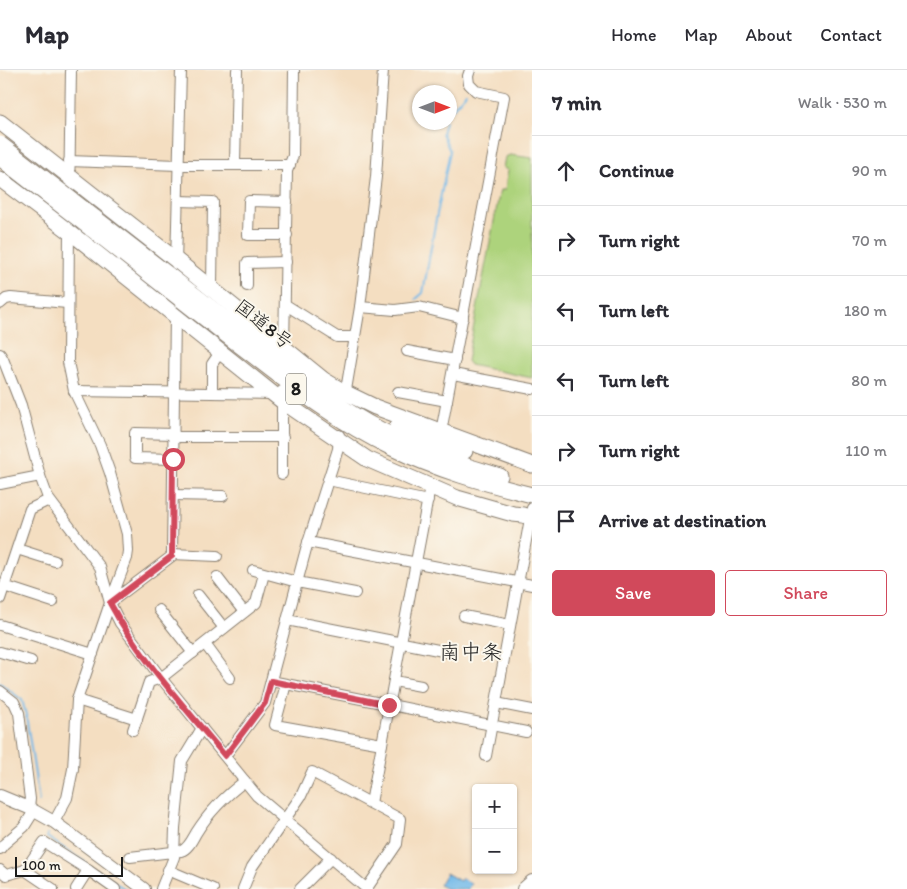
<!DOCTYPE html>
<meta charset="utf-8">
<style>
:root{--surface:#fff;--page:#f7f7f7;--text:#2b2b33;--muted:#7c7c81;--line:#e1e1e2;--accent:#d1495b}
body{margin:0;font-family:Itim,"Klee One",sans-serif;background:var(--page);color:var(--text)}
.controls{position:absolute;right:15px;bottom:15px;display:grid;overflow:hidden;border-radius:5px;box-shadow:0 1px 4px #0004}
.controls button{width:45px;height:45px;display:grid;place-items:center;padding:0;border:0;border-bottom:1px solid var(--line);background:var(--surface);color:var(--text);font:25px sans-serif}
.compass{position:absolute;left:412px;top:15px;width:45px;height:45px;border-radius:50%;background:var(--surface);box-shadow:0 1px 4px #0004;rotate:90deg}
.scale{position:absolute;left:15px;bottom:12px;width:108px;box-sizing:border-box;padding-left:5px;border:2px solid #1c1c1c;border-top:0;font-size:14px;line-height:18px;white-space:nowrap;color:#1c1c1c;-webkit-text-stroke:4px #fbf7ec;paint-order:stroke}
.stop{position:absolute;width:15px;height:15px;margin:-11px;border:4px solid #d1495b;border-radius:50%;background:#fff}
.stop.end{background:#d1495b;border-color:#fff;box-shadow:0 1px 5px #0008}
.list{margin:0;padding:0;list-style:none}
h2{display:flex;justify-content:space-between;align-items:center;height:65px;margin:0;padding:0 20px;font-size:21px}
h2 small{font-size:16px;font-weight:400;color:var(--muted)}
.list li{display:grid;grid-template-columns:32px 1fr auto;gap:15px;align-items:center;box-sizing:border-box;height:70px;padding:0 20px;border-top:1px solid var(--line)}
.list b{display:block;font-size:19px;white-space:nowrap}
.list em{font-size:16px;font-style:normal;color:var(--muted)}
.actions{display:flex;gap:10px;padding:15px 20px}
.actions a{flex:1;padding:11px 0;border:1px solid var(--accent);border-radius:5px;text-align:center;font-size:18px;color:var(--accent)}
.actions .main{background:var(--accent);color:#fff}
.icon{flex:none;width:28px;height:28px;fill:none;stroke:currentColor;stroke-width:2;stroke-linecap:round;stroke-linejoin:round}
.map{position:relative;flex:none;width:532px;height:819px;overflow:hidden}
header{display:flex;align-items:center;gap:30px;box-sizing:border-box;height:70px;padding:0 25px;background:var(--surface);border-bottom:1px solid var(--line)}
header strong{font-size:24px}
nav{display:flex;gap:28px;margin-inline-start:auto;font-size:18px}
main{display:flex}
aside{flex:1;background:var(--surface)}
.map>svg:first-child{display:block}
</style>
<header>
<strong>Map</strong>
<nav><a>Home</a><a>Map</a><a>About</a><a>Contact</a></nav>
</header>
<main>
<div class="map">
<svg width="532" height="819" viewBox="0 0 532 819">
<rect width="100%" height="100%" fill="#fbf7ec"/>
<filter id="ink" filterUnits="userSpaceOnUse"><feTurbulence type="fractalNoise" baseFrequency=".02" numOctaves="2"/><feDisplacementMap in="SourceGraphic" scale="10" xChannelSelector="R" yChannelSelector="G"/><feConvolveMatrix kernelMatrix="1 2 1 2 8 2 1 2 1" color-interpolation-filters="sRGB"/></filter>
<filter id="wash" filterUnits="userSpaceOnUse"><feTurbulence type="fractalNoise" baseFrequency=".0096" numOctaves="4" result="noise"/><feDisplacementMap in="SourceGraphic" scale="20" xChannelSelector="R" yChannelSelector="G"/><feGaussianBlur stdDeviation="1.12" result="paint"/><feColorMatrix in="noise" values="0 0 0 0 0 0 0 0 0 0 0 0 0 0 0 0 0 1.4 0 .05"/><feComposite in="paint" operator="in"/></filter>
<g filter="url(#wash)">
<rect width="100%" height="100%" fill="#f4dec1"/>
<polygon fill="#add37c" stroke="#64784c" points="510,85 532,88 532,308 470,295 467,291 500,120 505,120 508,100 503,98 505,87"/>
<polygon fill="#70b8e8" stroke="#466a82" points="446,803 460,811 462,808 471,813 468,819 447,819 439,815"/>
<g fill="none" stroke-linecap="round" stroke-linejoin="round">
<g stroke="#70b8e8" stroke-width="2">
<polyline points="450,41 466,23"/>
<polyline points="416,229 423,223 436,149 450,81 442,63 445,52"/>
<polyline points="0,613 22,630 26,645 39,731"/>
<polyline points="47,764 47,767 86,793"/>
<polyline points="96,800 125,819"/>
</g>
</g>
</g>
<g filter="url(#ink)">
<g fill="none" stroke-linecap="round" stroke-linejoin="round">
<defs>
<g id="minor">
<polyline points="69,91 178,95 290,95"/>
<polyline points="235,94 237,0"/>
<polyline points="69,131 71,0"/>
<polyline points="178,131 213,132 212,219"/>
<polyline points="287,165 248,165 249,131 287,132"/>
<polyline points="176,194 181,0"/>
<polyline points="247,216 247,193 286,192"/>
<polyline points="0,234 6,229 11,228 67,233"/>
<polyline points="286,235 337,267 355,267"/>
<polyline points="360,237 395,240 419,237 463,248"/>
<polyline points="284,280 287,101 293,86 294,0"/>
<polyline points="407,281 455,290"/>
<polyline points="0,284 3,289 21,335 40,406 48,428 100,497 110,533 120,553 161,608 257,726 367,819"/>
<polyline points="453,304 532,319"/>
<polyline points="74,321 274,324"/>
<polyline points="282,321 282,404"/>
<polyline points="398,322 447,331"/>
<polyline points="212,323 212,294 221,281"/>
<polyline points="345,326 360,237 376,107 383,0"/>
<polyline points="441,362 504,27 476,21 469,14 468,6 470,0"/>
<polyline points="173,367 283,367"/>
<polyline points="173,389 135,388 135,363 174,364"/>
<polyline points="328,410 428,431"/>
<polyline points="0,414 40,406"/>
<polyline points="173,425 223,426"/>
<polyline points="308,472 532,515"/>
<polyline points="17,479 55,491"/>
<polyline points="172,484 217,486"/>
<polyline points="253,500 297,512 355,523"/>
<polyline points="217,507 244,542"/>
<polyline points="4,516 53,532"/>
<polyline points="198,525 224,558"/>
<polyline points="0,529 30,439 49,430"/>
<polyline points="111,532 172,486 175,243"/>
<polyline points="159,540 193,583"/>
<polyline points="464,546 510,555"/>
<polyline points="287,550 448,582"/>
<polyline points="0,555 93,584"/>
<polyline points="205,574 230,608"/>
<polyline points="0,582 31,591"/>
<polyline points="271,611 526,662"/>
<polyline points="394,611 421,616"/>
<polyline points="286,614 275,655 382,674"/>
<polyline points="0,621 14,632 19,643 30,729 29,738"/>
<polyline points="77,630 137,649"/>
<polyline points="496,633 532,640"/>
<polyline points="133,660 149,612 161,608 256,533 264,504"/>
<polyline points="225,686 265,633 306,479 338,379 339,365"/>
<polyline points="486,686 532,438"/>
<polyline points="371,733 430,417"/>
<polyline points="54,752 67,728 73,699 77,630 110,533 127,488 128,481 127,464 110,403 100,375 74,321 68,292 69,158"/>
<polyline points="0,779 4,774 24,757 34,741"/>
<path d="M130 787 181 781C188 779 192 770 196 763 209 742 225 726 245 711"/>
<polyline points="0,800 6,805 25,800 53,819"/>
<polyline points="25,800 44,772 88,800 115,819"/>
<polyline points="168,800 213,819"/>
<polyline points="76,819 88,800"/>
<polyline points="161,819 174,787 175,758 182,691 202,658"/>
<polyline points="243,819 252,797 301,726 312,702 400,749 397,774 367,818"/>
<polyline points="300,819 331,788"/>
</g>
<g id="major">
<polyline points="0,726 29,738 54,752 144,819"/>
<polyline points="523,819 532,811"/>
</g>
<g id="highway">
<polyline points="0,52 176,190 324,310 346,323 375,337 532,395"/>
<polyline points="0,109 69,161 282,331 367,389 457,428 513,444 523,445 532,448"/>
<path d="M94 147C147 188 200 229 253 270 294 303 336 337 383 361 420 380 460 395 500 406"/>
<path d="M90 158C144 200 197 243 251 284 296 319 341 354 392 378 437 400 484 413 532 425"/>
<polyline points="397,357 419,366 465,381"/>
</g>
</defs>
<use href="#minor" stroke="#887d6e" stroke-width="12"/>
<use href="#major" stroke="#887d6e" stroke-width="14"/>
<use href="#highway" stroke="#887d6e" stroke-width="17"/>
<use href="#minor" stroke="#fff" stroke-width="10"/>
<use href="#major" stroke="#fff" stroke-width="12"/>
<use href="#highway" stroke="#fff" stroke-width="15"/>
<defs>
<g id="highway-bridge">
<polyline points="0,74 94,147"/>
<polyline points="0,88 90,158"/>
</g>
</defs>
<use href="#highway-bridge" stroke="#887d6e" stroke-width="17" stroke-linecap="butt"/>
<use href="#highway-bridge" stroke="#fff" stroke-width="15"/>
</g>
</g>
<g fill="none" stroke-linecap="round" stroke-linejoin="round" filter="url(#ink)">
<path stroke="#d1495b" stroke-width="6" d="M173 389 172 486 110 533C139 588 186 638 225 686L265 633 271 611 389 635"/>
</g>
<g text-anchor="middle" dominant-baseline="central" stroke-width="4" stroke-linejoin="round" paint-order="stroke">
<rect fill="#fbf7ec" stroke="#5f5e5a" stroke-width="1" x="286" y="303.5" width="20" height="31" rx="4"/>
<g font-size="18" font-weight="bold" fill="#1c1c1c">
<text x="296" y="319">8</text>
</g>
<g font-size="19" fill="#1c1c1c" stroke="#fbf7ec">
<text transform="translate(264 254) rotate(38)">国道8号</text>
</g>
<g font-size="21" fill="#1c1c1c" stroke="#fbf7ec">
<text x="471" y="581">南中条</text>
</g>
</g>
</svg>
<div class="controls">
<button>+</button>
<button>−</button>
</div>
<svg class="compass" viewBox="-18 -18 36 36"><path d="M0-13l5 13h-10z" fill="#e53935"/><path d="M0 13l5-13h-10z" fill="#7c7c81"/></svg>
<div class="scale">100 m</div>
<div class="stop" style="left:173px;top:389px"></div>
<div class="stop end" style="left:389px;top:635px"></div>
</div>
<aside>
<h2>7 min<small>Walk · 530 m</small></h2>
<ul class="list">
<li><svg class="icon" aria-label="ahead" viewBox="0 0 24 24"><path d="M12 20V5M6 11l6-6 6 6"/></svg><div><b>Continue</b></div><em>90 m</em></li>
<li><svg class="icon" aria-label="right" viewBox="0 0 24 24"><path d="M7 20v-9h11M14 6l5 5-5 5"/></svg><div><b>Turn right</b></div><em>70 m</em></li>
<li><svg class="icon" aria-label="left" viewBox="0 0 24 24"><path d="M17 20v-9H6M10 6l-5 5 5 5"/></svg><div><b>Turn left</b></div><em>180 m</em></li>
<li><svg class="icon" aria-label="left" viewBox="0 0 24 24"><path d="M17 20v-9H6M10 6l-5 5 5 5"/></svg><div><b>Turn left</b></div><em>80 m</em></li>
<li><svg class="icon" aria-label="right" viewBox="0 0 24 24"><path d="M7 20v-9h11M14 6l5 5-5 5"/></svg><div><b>Turn right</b></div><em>110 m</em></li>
<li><svg class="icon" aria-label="arrive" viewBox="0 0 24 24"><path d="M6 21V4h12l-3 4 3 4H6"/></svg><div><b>Arrive at destination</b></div></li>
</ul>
<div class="actions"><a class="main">Save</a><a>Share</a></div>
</aside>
</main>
